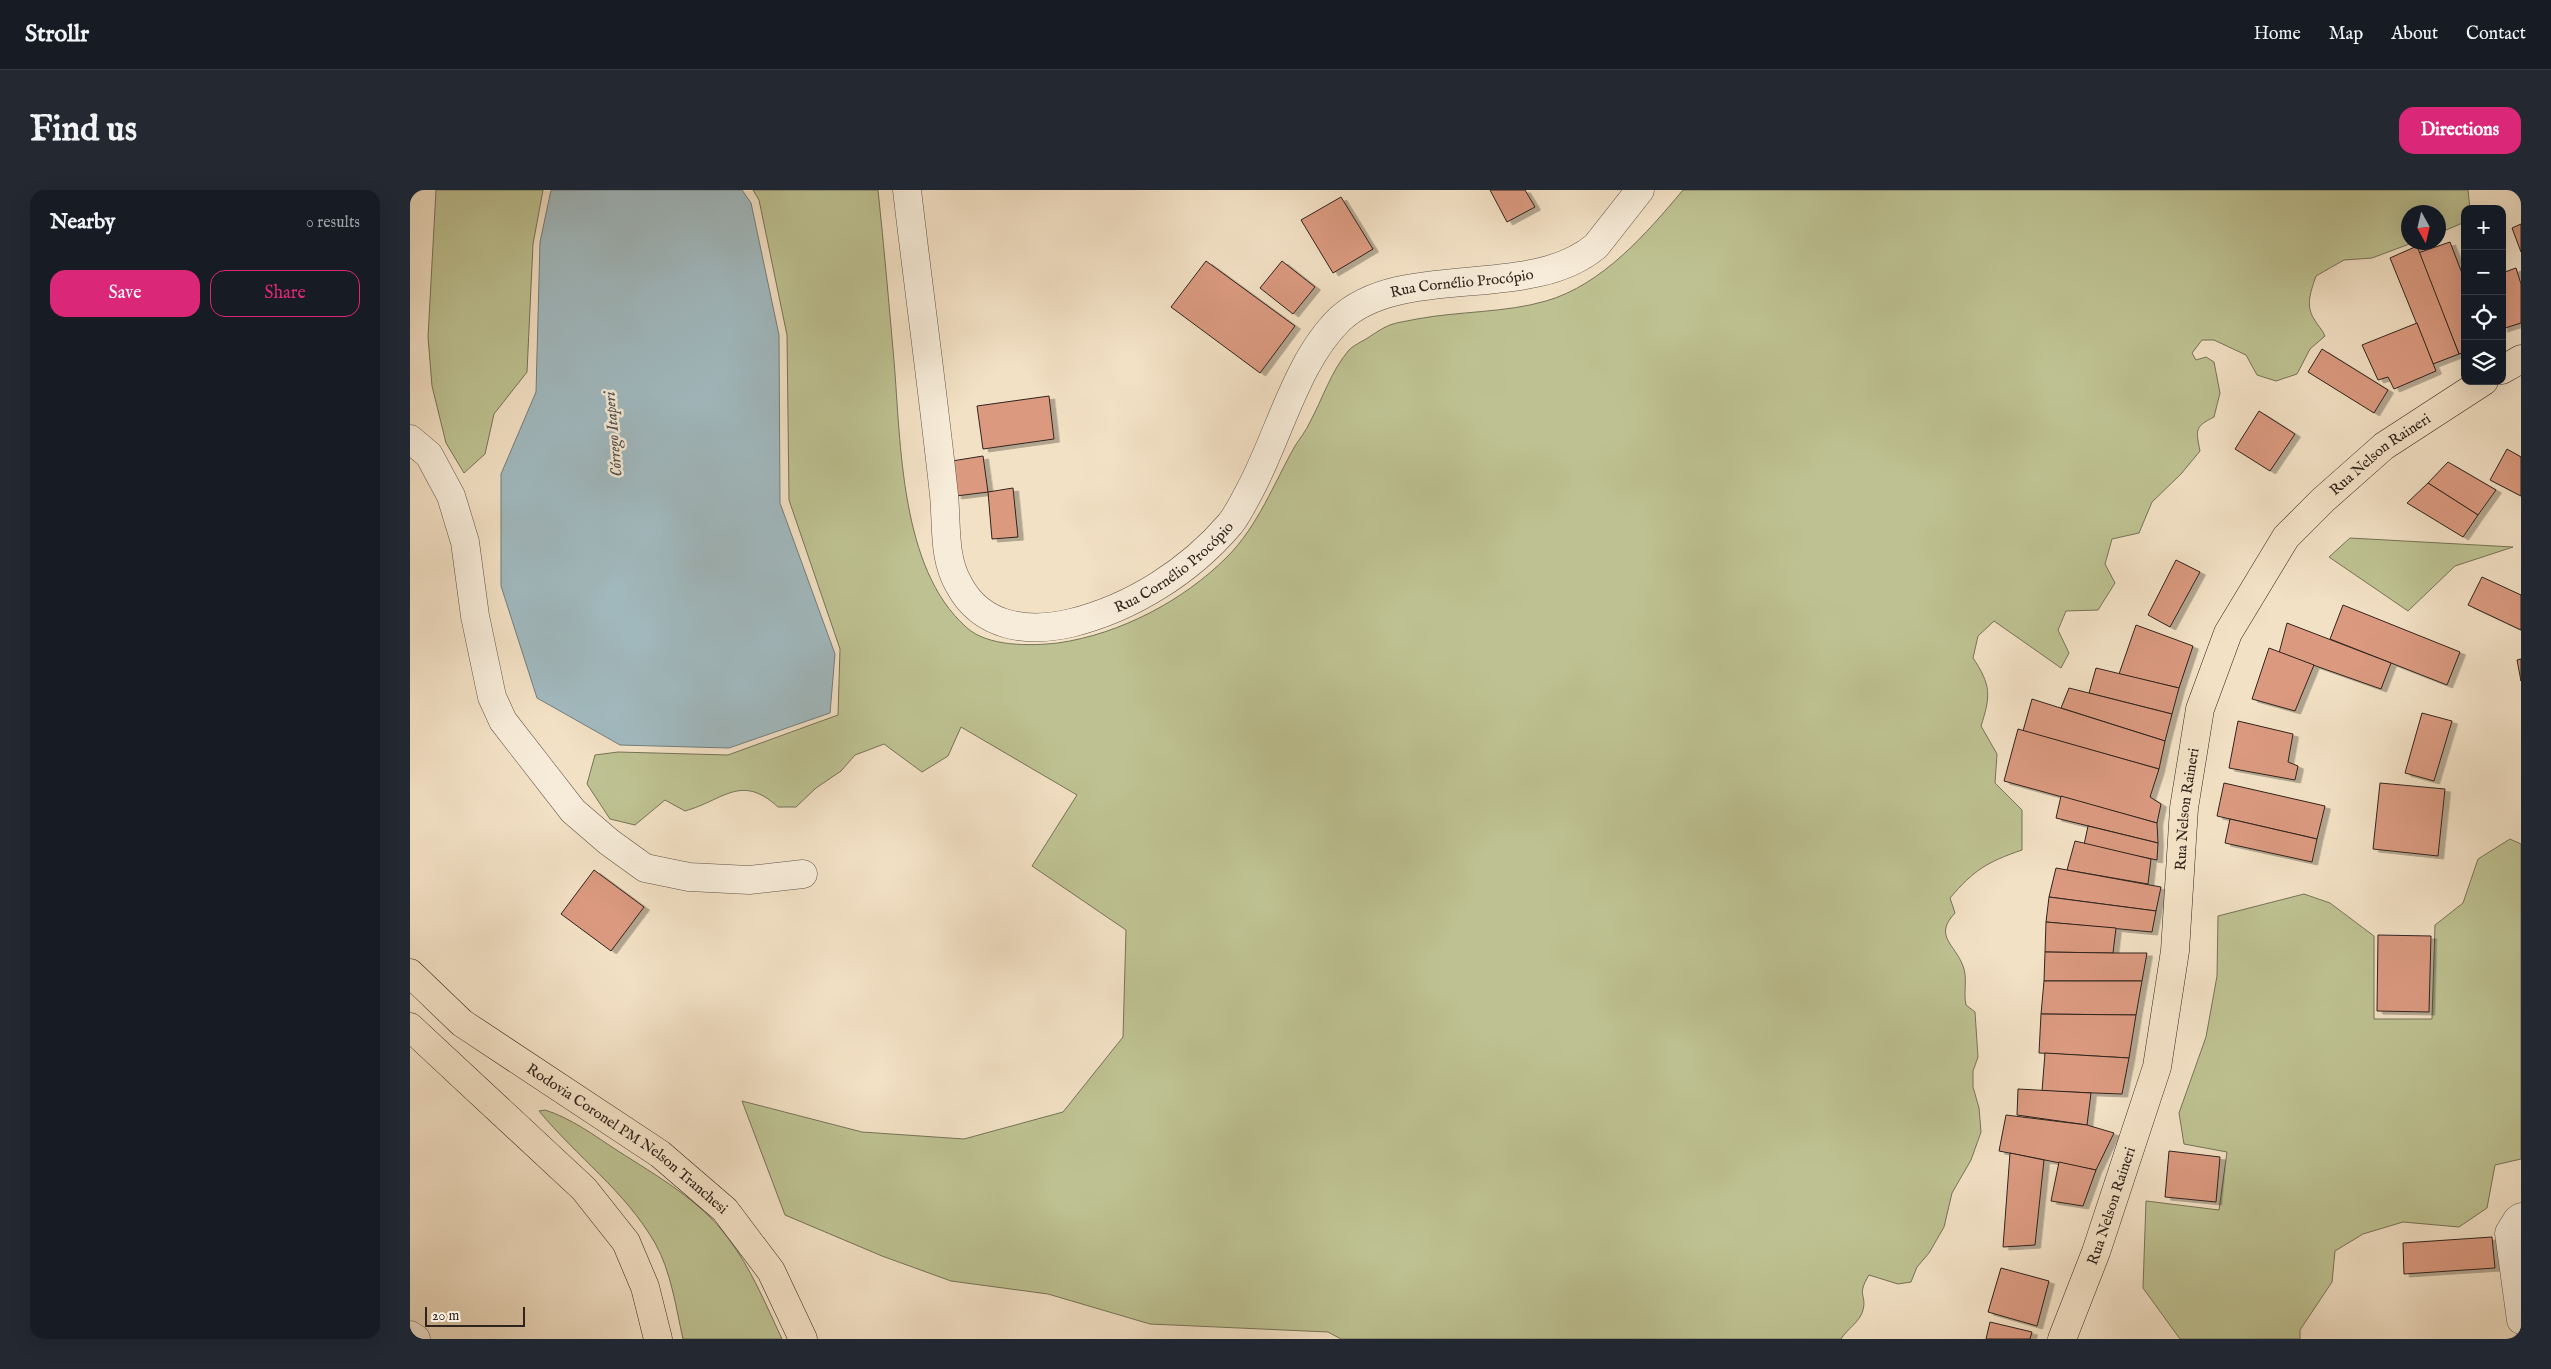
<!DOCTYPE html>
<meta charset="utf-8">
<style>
:root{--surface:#171b24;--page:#242831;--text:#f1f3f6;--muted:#9ea1a6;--line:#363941;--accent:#db2777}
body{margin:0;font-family:"IM FELL English",serif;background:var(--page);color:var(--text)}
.controls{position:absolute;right:15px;top:15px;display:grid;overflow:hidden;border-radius:10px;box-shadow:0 5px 20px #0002}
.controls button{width:45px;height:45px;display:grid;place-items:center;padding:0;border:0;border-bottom:1px solid var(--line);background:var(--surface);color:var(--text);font:25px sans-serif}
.compass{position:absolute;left:1991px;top:15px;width:45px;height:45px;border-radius:50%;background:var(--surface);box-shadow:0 5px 20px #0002;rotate:172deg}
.scale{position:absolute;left:15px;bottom:12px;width:100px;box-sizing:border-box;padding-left:5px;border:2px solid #2f241d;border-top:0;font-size:14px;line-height:18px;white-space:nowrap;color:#2f241d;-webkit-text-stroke:4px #f7ecd9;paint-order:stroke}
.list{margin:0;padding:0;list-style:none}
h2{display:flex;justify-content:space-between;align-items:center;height:65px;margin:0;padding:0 20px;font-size:21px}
h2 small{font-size:16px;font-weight:400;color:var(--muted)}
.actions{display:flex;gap:10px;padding:15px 20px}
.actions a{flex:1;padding:11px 0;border:1px solid var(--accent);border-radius:15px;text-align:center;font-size:18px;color:var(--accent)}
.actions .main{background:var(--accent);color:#fff}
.icon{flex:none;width:28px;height:28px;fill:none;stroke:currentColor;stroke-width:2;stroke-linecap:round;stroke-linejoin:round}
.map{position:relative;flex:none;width:2111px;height:1149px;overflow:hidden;border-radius:15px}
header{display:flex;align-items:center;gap:30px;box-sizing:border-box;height:70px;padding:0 25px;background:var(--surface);border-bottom:1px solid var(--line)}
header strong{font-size:24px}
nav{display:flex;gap:28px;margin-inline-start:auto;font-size:18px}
.intro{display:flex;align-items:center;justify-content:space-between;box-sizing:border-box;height:120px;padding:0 30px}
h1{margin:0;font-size:35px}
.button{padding:12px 22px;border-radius:15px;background:var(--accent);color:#fff;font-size:18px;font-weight:700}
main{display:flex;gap:30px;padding:0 30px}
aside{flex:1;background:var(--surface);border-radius:15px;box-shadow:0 5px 20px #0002}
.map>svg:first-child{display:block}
</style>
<header>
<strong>Strollr</strong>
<nav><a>Home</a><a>Map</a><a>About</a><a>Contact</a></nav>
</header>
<div class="intro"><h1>Find us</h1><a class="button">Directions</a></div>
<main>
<aside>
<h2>Nearby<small>0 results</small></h2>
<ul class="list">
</ul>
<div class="actions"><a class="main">Save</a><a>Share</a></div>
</aside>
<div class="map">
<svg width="2111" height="1149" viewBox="0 0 2111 1149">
<defs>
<filter id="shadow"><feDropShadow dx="5.5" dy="3" stdDeviation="0" flood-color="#0004"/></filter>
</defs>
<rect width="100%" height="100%" fill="#f3e1c5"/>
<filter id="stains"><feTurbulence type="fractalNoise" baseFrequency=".004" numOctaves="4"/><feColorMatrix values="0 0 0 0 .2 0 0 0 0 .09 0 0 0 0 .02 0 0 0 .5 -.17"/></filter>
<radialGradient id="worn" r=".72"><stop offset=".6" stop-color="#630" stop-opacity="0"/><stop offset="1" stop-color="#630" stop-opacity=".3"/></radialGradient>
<g fill="#bec292" stroke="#767358">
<polygon points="26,0 133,0 123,54 117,182 84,224 75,264 54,283 36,253 22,196 18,147"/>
<path d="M343 0H468C474 57 479 114 484 171 491 254 490 378 556 437 577 457 621 456 648 453 710 444 773 411 817 367 848 336 864 293 885 256 890 248 896 241 900 232 913 208 921 181 939 160 944 155 951 152 956 149 964 144 972 138 980 135 988 132 998 131 1007 129 1049 121 1095 123 1136 111 1192 95 1237 43 1273 0H2058L2060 19H2055V32L2029 43 2028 22H1998V52L2002 53 1962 68 1934 70 1906 86C1901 101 1895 115 1904 129 1908 136 1912 139 1915 146L1900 159 1887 184 1866 191 1847 185 1836 165 1804 150H1792L1782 163 1786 170 1796 167 1804 172 1810 203 1804 227C1784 237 1786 240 1790 261L1771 284 1742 312 1729 343 1702 349 1695 374 1705 393 1688 420 1656 421 1648 440 1659 463 1651 478 1584 431 1568 446 1563 468C1581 495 1581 505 1571 536L1587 564 1585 593 1612 620V660C1577 672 1564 680 1540 708L1545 723C1523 746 1545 754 1553 776 1558 789 1553 802 1556 815L1565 822 1568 867 1563 881V897L1569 918 1571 942 1561 970 1542 1003 1534 1037 1519 1063 1507 1077 1501 1092 1488 1094 1459 1085C1446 1106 1457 1104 1453 1120 1450 1132 1437 1139 1431 1149H931L918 1142 740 1134 638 1104 541 1091 472 1066 375 1025 332 911 452 942 554 949 653 922 713 847 716 740 622 676 667 605 551 537 538 566 512 582 474 554 445 565 431 581 406 598 386 617H368C331 583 314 610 275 621L255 610 225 635 200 629 177 594 185 565 208 562 318 565 428 525 430 459 379 310 377 145 349 10Z"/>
<polygon points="1940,348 2103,357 2045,376 1998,421 1919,367"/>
<polygon points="2100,649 2111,654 2111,969 2085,975 2077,1018 2049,1037 1993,1032 1953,1044 1925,1061 1922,1092 1890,1140 1890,1149 1770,1149 1733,1098 1736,1011 1809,1020 1817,962 1774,954 1769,923 1796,847 1807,786 1808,726 1894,704 1920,713 1964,746 1964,829 2022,829 2025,735 2053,713 2068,669"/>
<path d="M135 920C161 928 185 946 208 961 247 986 290 1010 318 1048 341 1078 356 1115 372 1149H273C266 1118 261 1081 245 1053 215 1001 167 967 129 921Z"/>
</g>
<polygon fill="#a1bac0" stroke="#737e7f" points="141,0 332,0 341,13 369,145 370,313 425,464 420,523 319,558 210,555 127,508 91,396 91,284 126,202 130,52"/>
<g fill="#db9a80" stroke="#2f241d" filter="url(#shadow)">
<polygon points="1080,0 1115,0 1125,17 1097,32"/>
<polygon points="931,7 963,59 923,83 891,30"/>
<polygon points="2111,34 2111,62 2102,38"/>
<polygon points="2040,52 2055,91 2055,162 2049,164 2008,63"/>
<polygon points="2007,56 2049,164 2023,174 1980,68"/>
<polygon points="796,71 885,136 850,183 761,117"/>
<polygon points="872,71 905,97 883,124 850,98"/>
<polygon points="2106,78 2111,94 2111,133 2092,139 2092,83"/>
<polygon points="2007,133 2026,181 1984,199 1978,187 1968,190 1952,155"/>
<polygon points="1912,159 1978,200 1964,223 1898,182"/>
<polygon points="639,206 644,249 573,259 567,216"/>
<polygon points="1849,221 1885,244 1860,281 1825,259"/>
<polygon points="2097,259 2111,267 2111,306 2080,290"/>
<polygon points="573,266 578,302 546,306 542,271"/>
<polygon points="2038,272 2086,300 2068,325 2018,293"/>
<polygon points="2018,293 2068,325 2053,347 1997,313"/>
<polygon points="603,298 608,347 582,349 578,302"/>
<polygon points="1766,370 1790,382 1760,437 1738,425"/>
<polygon points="2072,387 2111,405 2111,440 2058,415"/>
<polygon points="1933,415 2050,462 2037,495 1920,449"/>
<polygon points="1877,433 1981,473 1971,499 1869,463"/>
<polygon points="1726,435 1783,456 1769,498 1709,484"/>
<polygon points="1859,458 1904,475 1885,521 1842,509"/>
<polygon points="2111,469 2111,491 2107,470"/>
<polygon points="1686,478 1769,498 1762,524 1679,503"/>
<polygon points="1659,498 1762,524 1755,551 1651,518"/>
<polygon points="1622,509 1755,551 1749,579 1613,541"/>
<polygon points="2012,523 2042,531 2024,591 1995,583"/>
<polygon points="1828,531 1883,544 1878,572 1888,576 1885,590 1819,578"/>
<polygon points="1608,539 1749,579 1740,607 1751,614 1747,633 1594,591"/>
<polygon points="1814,593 1915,616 1907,649 1807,626"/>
<polygon points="1970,593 2035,599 2028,666 1963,659"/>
<polygon points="1651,606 1747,633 1748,653 1646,628"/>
<polygon points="1820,629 1907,649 1902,672 1815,653"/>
<polygon points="1678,636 1748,653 1747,670 1674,655"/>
<polygon points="1665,651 1741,669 1738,694 1657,680"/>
<polygon points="1646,678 1751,697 1746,721 1639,707"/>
<polygon points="184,680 234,717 201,761 151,724"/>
<polygon points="1639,707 1746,721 1742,742 1636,732"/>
<polygon points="1636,732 1706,738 1703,763 1635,762"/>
<polygon points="1968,745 2021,746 2019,822 1967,821"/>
<polygon points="1635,762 1703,763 1737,763 1732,791 1634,791"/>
<polygon points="1634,791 1732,791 1726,825 1631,824"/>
<polygon points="1631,824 1726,825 1719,868 1629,863"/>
<polygon points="1635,863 1719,868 1712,904 1632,901"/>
<polygon points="1608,899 1681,903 1677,935 1607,925"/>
<polygon points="1596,925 1677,935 1704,943 1686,980 1589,961"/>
<polygon points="1759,961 1810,967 1806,1012 1755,1007"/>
<polygon points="1600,963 1634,970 1625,1055 1593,1057"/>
<polygon points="1649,972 1686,980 1673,1016 1641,1011"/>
<polygon points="2082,1047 2085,1078 1994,1084 1993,1053"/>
<polygon points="1591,1078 1639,1091 1627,1136 1578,1122"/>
<polygon points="1580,1132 1622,1142 1620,1149 1576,1149"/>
</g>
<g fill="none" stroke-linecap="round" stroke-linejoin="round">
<defs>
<g id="minor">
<path id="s1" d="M497 0C509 102 523 203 534 305 537 335 533 368 549 395 572 438 618 443 661 433 722 418 780 381 820 334 828 324 833 313 839 302 868 249 886 171 930 129 992 71 1120 112 1186 56L1230 0"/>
<polyline points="0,249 19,265 41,306 55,352 65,426 82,507 93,531 163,621 199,652 235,678 279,687 339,690 393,684"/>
<polyline points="2111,1027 2107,1030 2099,1043 2111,1130"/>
<polyline points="0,1145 6,1149"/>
</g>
<g id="major">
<polyline points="2092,180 2111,169"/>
<path id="s2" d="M1652 1149 1686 1062 1747 877 1765 761 1774 618 1790 519 1818 443 1876 347 1913 310 1974 256 2074 191"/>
</g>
<g id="highway">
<path id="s3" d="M0 783 52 833 250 964 315 1020 361 1081 393 1149"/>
<polyline points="0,837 174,999 216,1052 235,1097 248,1149"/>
</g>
</defs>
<use href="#minor" stroke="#605347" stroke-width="29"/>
<use href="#major" stroke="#2f241d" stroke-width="29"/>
<use href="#highway" stroke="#2f241d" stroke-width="29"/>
<use href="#minor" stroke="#f7ecd9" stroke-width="28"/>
<use href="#major" stroke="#f3e1c5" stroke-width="28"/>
<use href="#highway" stroke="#f3e1c5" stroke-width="28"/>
</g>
<g text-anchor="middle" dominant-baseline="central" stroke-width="5" stroke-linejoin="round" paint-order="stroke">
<g font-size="15" fill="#2f241d" stroke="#f7ecd9">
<text stroke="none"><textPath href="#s1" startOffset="1081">Rua Cornélio Procópio</textPath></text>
<text stroke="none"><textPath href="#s2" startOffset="968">Rua Nelson Raineri</textPath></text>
<text stroke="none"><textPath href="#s1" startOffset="646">Rua Cornélio Procópio</textPath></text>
<text stroke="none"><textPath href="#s2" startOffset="548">Rua Nelson Raineri</textPath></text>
<text stroke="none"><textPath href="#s3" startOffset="274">Rodovia Coronel PM Nelson Tranchesi</textPath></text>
<text stroke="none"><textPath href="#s2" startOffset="142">Rua Nelson Raineri</textPath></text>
</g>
<g font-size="16" font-style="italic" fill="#51514e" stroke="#f7ecd9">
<text transform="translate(204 244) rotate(-95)">Córrego Itaperi</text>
</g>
</g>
<rect width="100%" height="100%" filter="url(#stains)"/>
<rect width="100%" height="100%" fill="url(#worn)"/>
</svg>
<div class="controls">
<button>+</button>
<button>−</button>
<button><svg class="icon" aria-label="locate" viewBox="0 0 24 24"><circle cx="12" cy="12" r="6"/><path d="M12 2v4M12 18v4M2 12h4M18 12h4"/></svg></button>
<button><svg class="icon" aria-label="layers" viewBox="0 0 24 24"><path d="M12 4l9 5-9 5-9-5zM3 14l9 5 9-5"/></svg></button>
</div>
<svg class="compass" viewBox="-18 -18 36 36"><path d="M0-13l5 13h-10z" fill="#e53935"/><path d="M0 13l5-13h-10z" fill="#9ea1a6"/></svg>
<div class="scale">20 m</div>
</div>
</main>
